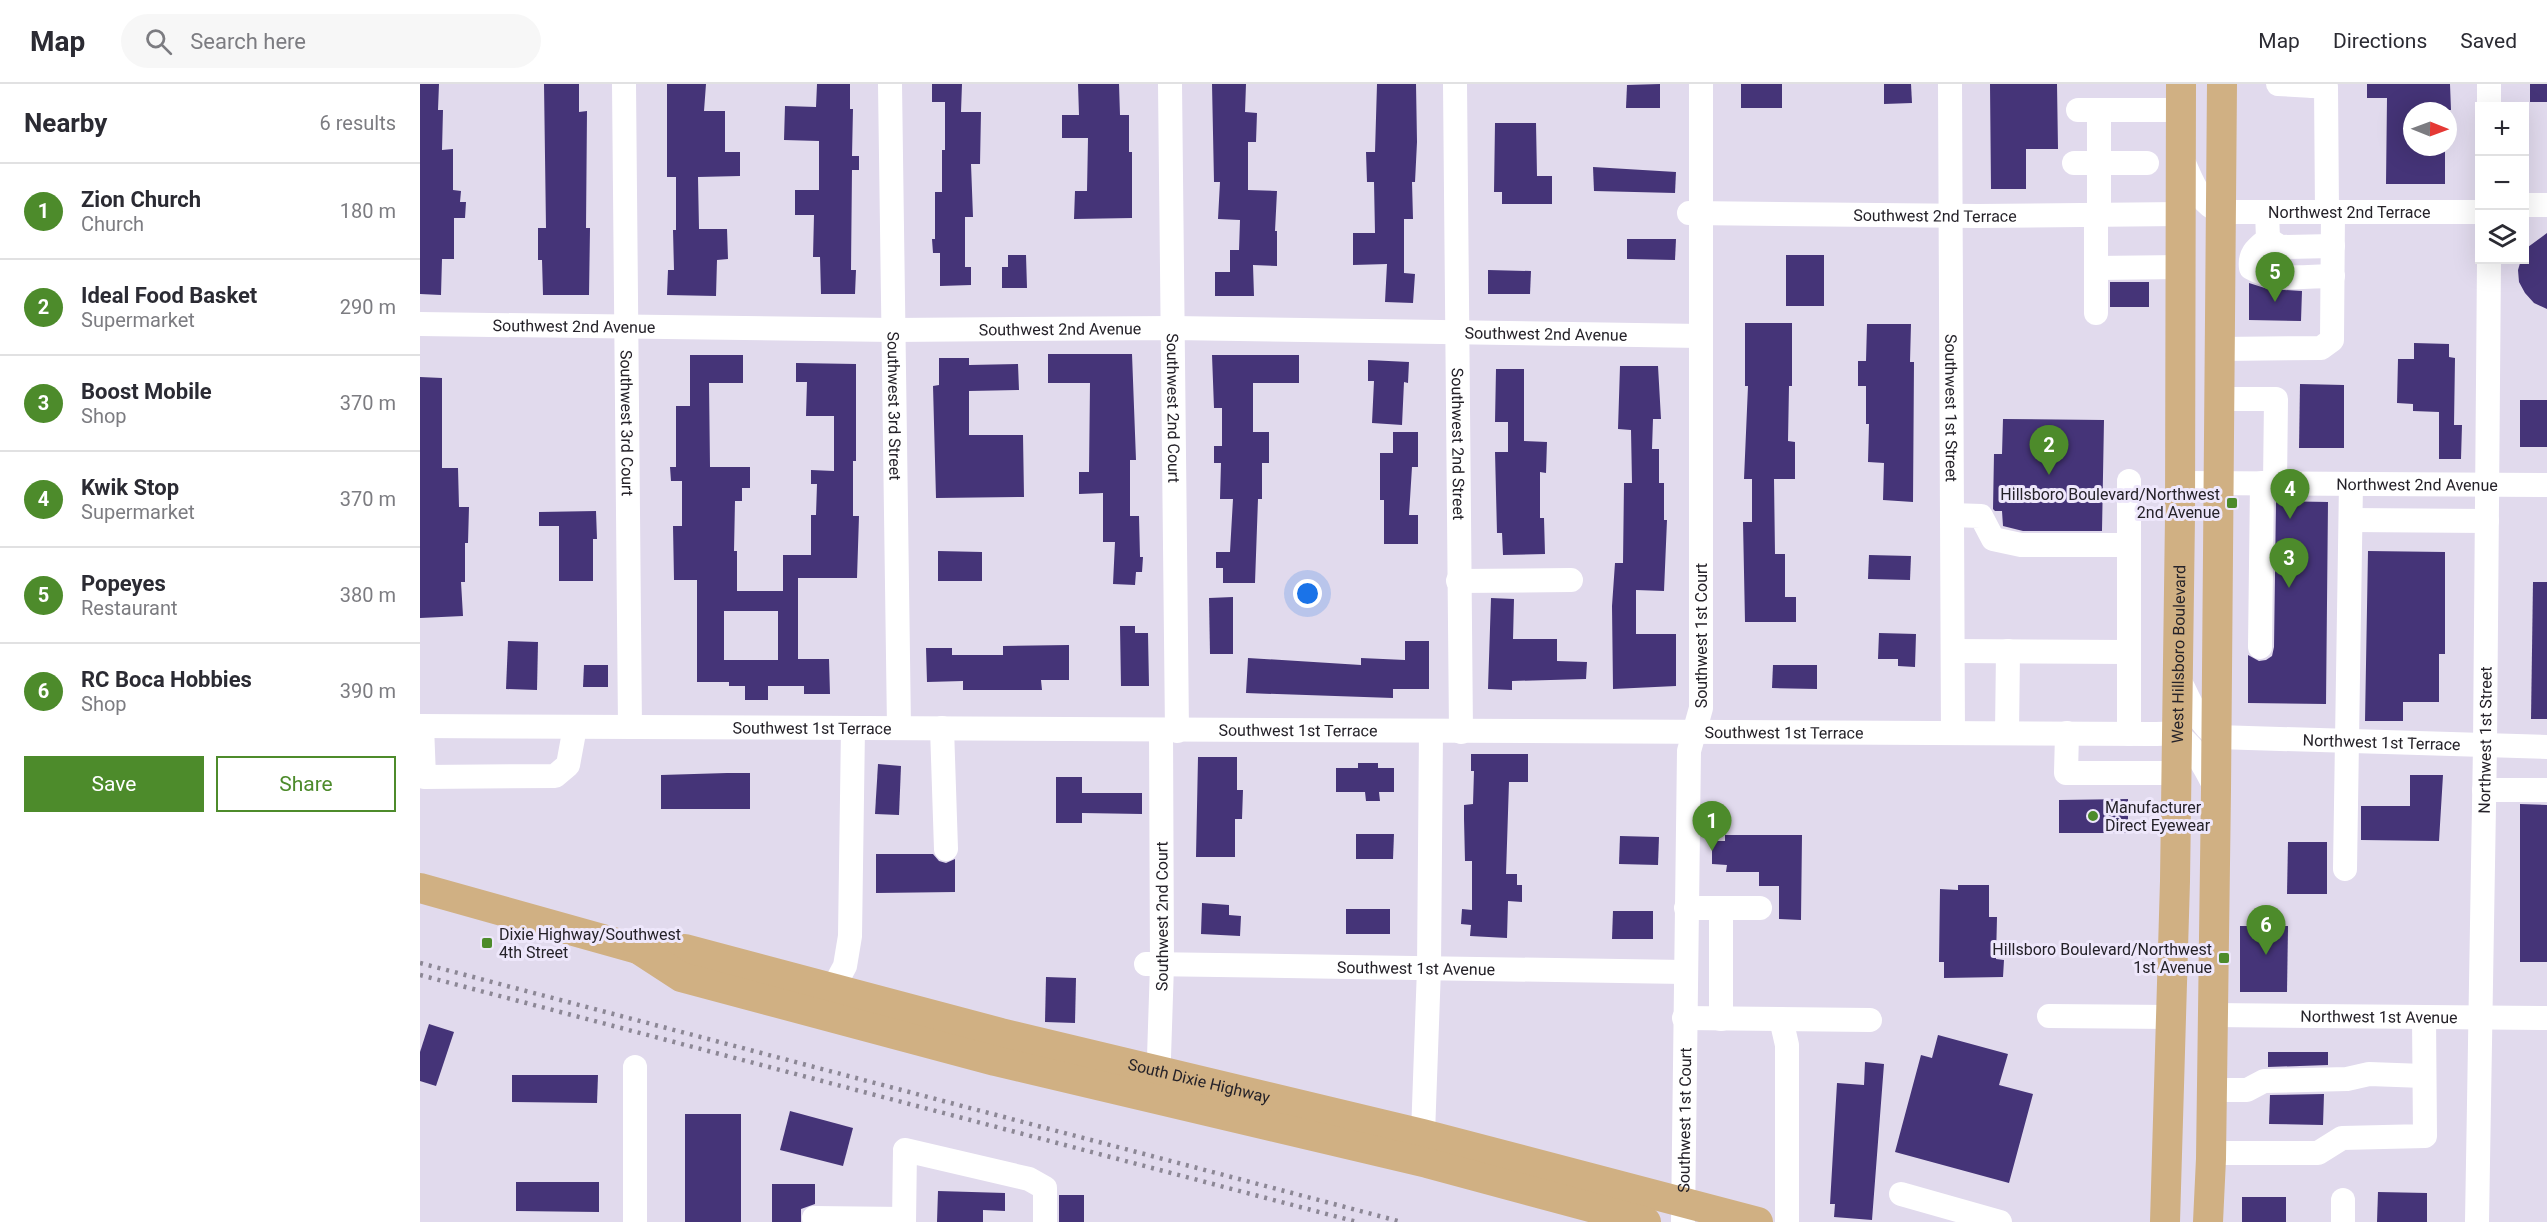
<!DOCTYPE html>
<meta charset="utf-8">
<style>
:root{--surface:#fff;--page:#f7f7f7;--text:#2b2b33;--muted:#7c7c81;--line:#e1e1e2;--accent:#4d8b2b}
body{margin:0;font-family:Roboto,sans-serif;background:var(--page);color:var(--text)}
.controls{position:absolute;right:18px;top:18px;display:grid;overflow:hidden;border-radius:0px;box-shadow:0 6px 24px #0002}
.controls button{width:54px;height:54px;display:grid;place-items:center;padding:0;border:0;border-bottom:2px solid var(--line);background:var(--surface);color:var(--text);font:30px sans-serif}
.compass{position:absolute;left:1983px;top:18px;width:54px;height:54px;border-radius:50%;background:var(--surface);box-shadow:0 6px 24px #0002;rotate:91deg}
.you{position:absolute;left:888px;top:510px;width:21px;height:21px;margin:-15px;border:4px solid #fff;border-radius:50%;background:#1a73e8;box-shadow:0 0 0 9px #1a73e833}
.badge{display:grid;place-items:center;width:39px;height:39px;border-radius:50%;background:var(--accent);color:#fff;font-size:20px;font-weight:700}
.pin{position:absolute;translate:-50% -50px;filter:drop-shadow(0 2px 3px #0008)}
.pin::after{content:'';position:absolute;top:32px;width:21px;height:18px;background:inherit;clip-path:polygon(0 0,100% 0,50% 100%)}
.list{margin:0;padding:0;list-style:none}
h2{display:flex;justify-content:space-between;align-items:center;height:78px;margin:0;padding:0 24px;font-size:26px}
h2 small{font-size:20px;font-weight:400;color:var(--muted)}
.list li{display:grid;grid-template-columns:39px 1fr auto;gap:18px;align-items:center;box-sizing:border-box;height:96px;padding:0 24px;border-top:2px solid var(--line)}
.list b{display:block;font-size:22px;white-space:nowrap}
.list p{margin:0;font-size:20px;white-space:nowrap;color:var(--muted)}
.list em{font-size:20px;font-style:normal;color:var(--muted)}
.actions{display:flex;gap:12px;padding:18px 24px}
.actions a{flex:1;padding:14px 0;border:2px solid var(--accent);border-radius:0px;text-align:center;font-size:21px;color:var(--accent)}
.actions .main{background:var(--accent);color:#fff}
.icon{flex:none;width:33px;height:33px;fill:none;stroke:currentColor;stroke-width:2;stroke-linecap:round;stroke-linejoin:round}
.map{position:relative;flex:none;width:2127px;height:1138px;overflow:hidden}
header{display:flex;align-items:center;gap:36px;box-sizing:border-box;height:84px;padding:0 30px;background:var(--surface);border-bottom:2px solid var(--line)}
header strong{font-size:28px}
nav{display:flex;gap:33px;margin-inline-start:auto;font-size:21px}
.search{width:420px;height:54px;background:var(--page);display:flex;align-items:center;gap:15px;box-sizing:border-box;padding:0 21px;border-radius:33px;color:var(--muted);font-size:22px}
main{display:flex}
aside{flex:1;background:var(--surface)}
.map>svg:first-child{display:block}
</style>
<header>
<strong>Map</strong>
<div class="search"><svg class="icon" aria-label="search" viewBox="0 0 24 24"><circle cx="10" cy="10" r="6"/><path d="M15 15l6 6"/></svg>Search here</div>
<nav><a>Map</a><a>Directions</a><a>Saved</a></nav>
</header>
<main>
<aside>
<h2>Nearby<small>6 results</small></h2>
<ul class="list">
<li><span class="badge">1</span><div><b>Zion Church</b><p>Church</p></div><em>180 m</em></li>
<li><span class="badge">2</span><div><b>Ideal Food Basket</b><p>Supermarket</p></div><em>290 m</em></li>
<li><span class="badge">3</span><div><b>Boost Mobile</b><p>Shop</p></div><em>370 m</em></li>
<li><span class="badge">4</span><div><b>Kwik Stop</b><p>Supermarket</p></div><em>370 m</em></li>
<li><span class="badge">5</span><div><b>Popeyes</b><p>Restaurant</p></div><em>380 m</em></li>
<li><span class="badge">6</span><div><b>RC Boca Hobbies</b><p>Shop</p></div><em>390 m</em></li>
</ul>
<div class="actions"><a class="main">Save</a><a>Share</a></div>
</aside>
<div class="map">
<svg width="2127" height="1138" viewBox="0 0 2127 1138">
<rect width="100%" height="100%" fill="#e1daed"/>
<g fill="#453478" fill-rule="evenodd">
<polygon points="0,0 19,0 18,26 23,26 22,66 33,65 33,106 41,107 40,118 46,118 45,134 34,134 34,175 22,175 21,211 0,210"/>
<polygon points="124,0 159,0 159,28 167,27 166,144 170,144 169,211 123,211 122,176 118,176 118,144 126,144"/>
<polygon points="247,0 286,0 284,27 305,27 305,68 320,68 320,92 278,93 279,145 307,145 308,175 297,176 296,212 247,211 248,186 254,186 253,146 256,146 256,93 247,93"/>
<polygon points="397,0 430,0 430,25 433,25 432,72 439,72 439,86 432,86 431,186 436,186 435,210 401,210 400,173 393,173 394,131 375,131 375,106 399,106 399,57 364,56 365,22 396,23"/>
<polygon points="512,0 542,0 541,28 561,28 560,80 551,80 553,133 545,133 545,183 551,183 551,201 520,202 520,169 513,169 512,155 515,155 515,108 522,108 522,66 525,66 525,18 512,18"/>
<polygon points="658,0 699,0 700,31 709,31 709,68 712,68 712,134 654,135 655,107 667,107 668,54 642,54 642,31 659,31"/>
<polygon points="792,0 826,0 825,28 837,29 836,58 828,58 828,106 857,107 855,147 857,147 857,182 833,181 834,212 795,212 795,188 810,188 810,166 819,166 820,136 798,135 800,98 794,98"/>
<polygon points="957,0 996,0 997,58 995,98 992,98 993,135 984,135 984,189 995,190 993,219 965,218 967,180 933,181 933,149 955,149 954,98 947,98 946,68 955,68"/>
<polygon points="1240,0 1240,24 1206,24 1207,1"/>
<rect x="1321" y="0" width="41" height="24"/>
<polygon points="1464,0 1491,0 1492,19 1464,20"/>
<polygon points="1570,0 1637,0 1638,65 1606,65 1606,105 1571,105"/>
<polygon points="1947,0 2030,0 2031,26 1992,26 1992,63 2025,63 2025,100 1966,100 1967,14 1947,14"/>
<rect x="2110" y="0" width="17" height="18"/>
<polygon points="1075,39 1116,39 1117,92 1132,92 1132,120 1082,120 1082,108 1074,108"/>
<polygon points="1173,83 1256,88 1255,109 1174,107"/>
<polygon points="2127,149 2127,225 2114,219 2105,209 2099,198 2098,186 2101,176 2104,176 2104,168 2108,163"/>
<polygon points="1207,155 1256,155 1255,176 1207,175"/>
<polygon points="588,171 606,171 607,204 582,204 582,183 588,183"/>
<rect x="1366" y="171" width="38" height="51"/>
<polygon points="1068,186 1111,187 1110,210 1068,210"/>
<rect x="1690" y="198" width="39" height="25"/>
<polygon points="1829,199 1848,205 1882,207 1881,237 1829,236"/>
<polygon points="1325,239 1372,239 1372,302 1369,302 1368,357 1375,358 1375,395 1354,395 1355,470 1365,470 1365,513 1376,513 1376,538 1325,538 1323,438 1332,438 1332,395 1324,395 1328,302 1325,302"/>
<polygon points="1447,240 1491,240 1490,278 1494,278 1493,418 1463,416 1464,379 1448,378 1449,340 1446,340 1446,302 1438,302 1438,277 1446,277"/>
<polygon points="1994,259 2029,260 2029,273 2035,274 2034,341 2042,341 2041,375 2019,375 2019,328 1993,327 1993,320 1977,319 1978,275 1994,275"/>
<polygon points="628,270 712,270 716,376 710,376 710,432 719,432 720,473 723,473 722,488 716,488 715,501 693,500 695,458 683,458 683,409 659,410 659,388 669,388 670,299 628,299"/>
<path d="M270 271H323V299H289L290 383H330V404H322V417H315L314 467H317V507H363V471H391V431H396L397 400H391V386L414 387V332H386L387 298H376V279L436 280V377H433V432H439L437 494H378V575H409L410 610H384V602H348V616H325V602H309V598H277V496H254L253 442H262V397H251L250 383H256V322H270ZM304 527H358V576H304Z"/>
<polygon points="792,271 879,271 879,299 833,299 833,348 849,348 849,379 842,379 842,415 838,415 835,499 803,499 803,484 796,484 796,468 810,468 813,415 800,415 801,379 794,379 794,362 802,362 802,324 794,324"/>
<polygon points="519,274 549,274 549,281 598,280 599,306 549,307 549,351 603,351 604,413 516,414 513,302 519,301"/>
<polygon points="948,276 989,278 988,299 984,298 982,341 952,339 954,297 948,297"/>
<polygon points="1200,282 1238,282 1241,335 1233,335 1232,365 1239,365 1239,399 1244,399 1244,436 1247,436 1244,507 1216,506 1216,550 1256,550 1256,602 1193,605 1192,522 1195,479 1203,479 1204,399 1212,399 1211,346 1198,345"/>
<polygon points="1076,285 1104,285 1104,357 1127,358 1126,389 1120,388 1120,434 1124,434 1125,470 1083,471 1082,449 1077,449 1075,368 1088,368 1088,338 1075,338"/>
<polygon points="0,293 22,294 22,384 38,384 39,423 49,423 48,459 45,459 45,498 41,498 43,532 0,534"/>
<polygon points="1880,300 1924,301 1924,364 1879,364"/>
<rect x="2100" y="316" width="27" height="47"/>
<polygon points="1583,335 1684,336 1682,447 1603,447 1583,442 1582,427 1575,427 1573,425 1574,370 1582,370"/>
<polygon points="973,348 998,348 998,383 992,383 989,431 998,431 998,460 964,460 964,416 960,416 960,369 973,369"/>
<polygon points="1856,417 1908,418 1906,620 1828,619 1828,571 1839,577 1846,576 1852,572 1854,563"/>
<polygon points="176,427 177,455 173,455 173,497 139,497 139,442 119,442 119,428"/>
<polygon points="518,467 562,468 562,497 518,497"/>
<polygon points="1948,467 2025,468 2025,570 2019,570 2019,618 1983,618 1983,637 1945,637"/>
<polygon points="1449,471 1491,472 1490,496 1448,495"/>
<polygon points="2113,498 2127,498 2127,635 2111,635"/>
<polygon points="813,513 813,570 790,570 789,514"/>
<polygon points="1071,514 1094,515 1093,555 1137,555 1137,577 1167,578 1166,595 1092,597 1092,606 1068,605"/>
<polygon points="700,542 715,542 715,549 728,549 729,602 701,602"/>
<polygon points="1459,549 1496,550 1495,583 1478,582 1478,575 1458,575"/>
<polygon points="88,557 118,558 117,606 86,605"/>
<polygon points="985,557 1009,557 1009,605 973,605 973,614 826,609 828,574 941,581 941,574 985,576"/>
<polygon points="649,561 649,596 621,596 622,606 543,606 543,597 507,598 506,564 532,564 532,571 583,571 583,562"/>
<polygon points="164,581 188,581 188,603 163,603"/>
<polygon points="1353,581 1397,581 1397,605 1352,604"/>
<polygon points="1051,670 1108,670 1108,698 1089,698 1086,790 1097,790 1097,801 1102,801 1102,818 1088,817 1087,854 1050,852 1051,841 1041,840 1042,825 1052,826 1052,777 1045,777 1044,735 1044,721 1053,720 1054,687 1051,687"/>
<polygon points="778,673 817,673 817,706 823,706 822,735 815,735 815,773 776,773"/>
<polygon points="938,679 958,679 958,684 974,684 974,708 959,708 960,717 946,717 945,708 916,708 916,684 938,684"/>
<polygon points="458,680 481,682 479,731 455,730"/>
<polygon points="307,689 330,689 330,725 241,725 241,691"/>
<polygon points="1990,691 2023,691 2019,757 1941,756 1941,722 1990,722"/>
<polygon points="636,693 662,693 662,709 722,709 722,730 662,729 662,739 636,739"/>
<polygon points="1708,715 1708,749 1639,749 1639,716"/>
<polygon points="2100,720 2127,721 2127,878 2100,878"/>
<polygon points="936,750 974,750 973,775 936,775"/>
<polygon points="1305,751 1382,751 1381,836 1359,835 1359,802 1339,802 1339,788 1306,788 1307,781 1292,780 1292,757 1305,757"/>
<polygon points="1200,752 1239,753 1238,781 1199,780"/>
<polygon points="1868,758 1907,758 1907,810 1867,810"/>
<polygon points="456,770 513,770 519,777 526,779 535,775 535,808 456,809"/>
<polygon points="1538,801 1569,801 1569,833 1577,833 1576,875 1584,876 1583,893 1524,894 1524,878 1519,878 1520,805 1538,806"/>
<polygon points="782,819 809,821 809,831 821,832 820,852 781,850"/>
<rect x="926" y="825" width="44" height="25"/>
<polygon points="1193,827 1233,827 1233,855 1192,855"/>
<polygon points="1820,842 1868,842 1867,908 1820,908"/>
<polygon points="626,893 656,894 655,939 625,938"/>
<polygon points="9,940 34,948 16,1002 0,997 0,968"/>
<polygon points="1518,951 1588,970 1579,1001 1613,1010 1589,1099 1475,1068 1501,971 1512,974"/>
<polygon points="1848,968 1908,968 1908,981 1848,983"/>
<polygon points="1445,978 1464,980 1452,1136 1414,1133 1415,1120 1410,1120 1417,999 1444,1001"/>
<polygon points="92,991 178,991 177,1019 92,1018"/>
<polygon points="1904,1010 1903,1041 1849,1040 1850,1011"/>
<polygon points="370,1027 433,1044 423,1082 360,1066"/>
<rect x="265" y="1030" width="56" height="108"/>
<polygon points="96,1098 179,1098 179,1128 96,1127"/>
<polygon points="352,1100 395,1100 395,1120 381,1125 381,1138 352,1138"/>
<polygon points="518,1107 585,1109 585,1127 563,1126 563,1138 517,1138"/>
<polygon points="1958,1108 2007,1109 2007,1138 1957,1138"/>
<rect x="639" y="1111" width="25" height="27"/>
<rect x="1822" y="1113" width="44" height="25"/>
</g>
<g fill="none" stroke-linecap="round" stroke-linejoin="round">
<g stroke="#fff" stroke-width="24">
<path id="s1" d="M204 0 210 643"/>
<path id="s2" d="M470 0 479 644"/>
<path id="s3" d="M750 0 757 647"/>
<path id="s4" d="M1035 0 1041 648"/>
<path id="s5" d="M1530 0 1533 649"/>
<polyline points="1858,0 1893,2"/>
<polyline points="1893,0 1893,2 1906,3 1907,128"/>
<polyline points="2069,0 2069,22"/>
<polyline points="1658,26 1761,26"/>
<path id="s6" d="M1762 75C1772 96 1778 119 1801 128H2060"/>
<polyline points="1654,79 1727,79"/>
<polyline points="2104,121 2127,121"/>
<path d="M1847 128 1848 155C1837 164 1829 169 1831 184 1855 198 1886 192 1913 192"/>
<path id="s7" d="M1269 129 1558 132 1761 130"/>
<polyline points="1676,131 1676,184 1761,183"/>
<polyline points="1679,131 1679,26"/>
<polyline points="1848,155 1860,163 1913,162"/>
<polyline points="1676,229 1676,184"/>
<path id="s8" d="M0 240 473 246 753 244 1281 252"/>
<polyline points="1800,265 1901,264 1912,256 1913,128"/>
<polyline points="1800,315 1856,315 1855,400"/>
<path id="s9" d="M1760 399 2127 401"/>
<polyline points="1532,431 1561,432 1573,455 1601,461 1709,461"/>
<polyline points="1931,436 2067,437"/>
<polyline points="1038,497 1151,496"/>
<polyline points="1840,563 1842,399"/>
<polyline points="1533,567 1709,568"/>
<path id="s10" d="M1758 593C1769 615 1777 638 1797 653L2127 663"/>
<path id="s11" d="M0 642 1731 650C1738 650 1749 649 1756 651 1773 657 1788 690 1796 705"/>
<polyline points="2,642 4,693 135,692 148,681 155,643"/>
<polyline points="522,644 526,765"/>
<polyline points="1587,649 1588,567"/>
<polyline points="1647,649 1646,689 1755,689"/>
<polyline points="1709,650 1709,397"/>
<polyline points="2064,706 2127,706"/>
<polyline points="1925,785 1931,400"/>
<polyline points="1266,824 1340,824"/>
<polyline points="1301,824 1301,935"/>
<path id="s12" d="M726 880 1265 888"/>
<polyline points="413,904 425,882 430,852 433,644"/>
<path id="s13" d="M1793 931 2127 934"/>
<polyline points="1629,932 1751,933"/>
<polyline points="1264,934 1450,936"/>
<polyline points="1361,935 1367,961 1367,1138"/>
<path id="s14" d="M738 1004 742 881 741 647"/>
<polyline points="1792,1006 1827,1006 1844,997 1927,995 1949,990 2004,992"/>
<polyline points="1003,1050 1009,884 1011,647"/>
<polyline points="1791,1069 1898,1069 1922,1054 2005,1052 2004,933"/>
<polyline points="1481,1110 1580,1138"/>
<polyline points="394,1134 484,1135"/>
<polyline points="215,1138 215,983"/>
<polyline points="484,1138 485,1066 609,1095 625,1104 625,1138"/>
<path id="s15" d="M1263 1138 1269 667 1281 624V0"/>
<polyline points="1923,1138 1923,1116"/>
<path id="s16" d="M2057 1138 2065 662 2069 176"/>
</g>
<g stroke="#d0b083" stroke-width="30">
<path id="s17" d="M0 804 218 865H265L581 949 1003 1050 1338 1138"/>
<polyline points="218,865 261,893 575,977 1007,1079 1226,1138"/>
<path id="s18" d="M1745 1138 1755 797 1760 433 1761 0"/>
<polyline points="1788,1138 1791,1075 1796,706 1802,0"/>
</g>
<g stroke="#8c8795" stroke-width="4.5" stroke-dasharray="3 6" stroke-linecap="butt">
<polyline points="0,879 982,1138"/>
<polyline points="0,891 937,1138"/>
</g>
</g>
<g fill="#4d8b2b" stroke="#eee7fb" stroke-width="2">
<rect x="1806" y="413" width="12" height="12" rx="3"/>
<circle cx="1673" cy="732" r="6"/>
<rect x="61" y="853" width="12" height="12" rx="3"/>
<rect x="1798" y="868" width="12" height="12" rx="3"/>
</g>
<g text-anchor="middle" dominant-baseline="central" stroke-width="6" stroke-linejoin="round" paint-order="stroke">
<g font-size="16" fill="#252229" stroke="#eee7fb">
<text stroke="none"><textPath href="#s6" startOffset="196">Northwest 2nd Terrace</textPath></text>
<text stroke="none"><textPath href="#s7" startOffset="246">Southwest 2nd Terrace</textPath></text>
<text stroke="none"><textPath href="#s8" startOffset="154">Southwest 2nd Avenue</textPath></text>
<text stroke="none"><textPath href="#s8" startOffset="640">Southwest 2nd Avenue</textPath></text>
<text stroke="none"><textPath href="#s8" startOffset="1126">Southwest 2nd Avenue</textPath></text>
<text stroke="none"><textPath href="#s2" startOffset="322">Southwest 3rd Street</textPath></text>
<text stroke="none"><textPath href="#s3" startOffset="324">Southwest 2nd Court</textPath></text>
<text stroke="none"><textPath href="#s5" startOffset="324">Southwest 1st Street</textPath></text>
<text stroke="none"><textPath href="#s1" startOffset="339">Southwest 3rd Court</textPath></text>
<text stroke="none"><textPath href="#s4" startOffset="360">Southwest 2nd Street</textPath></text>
<text stroke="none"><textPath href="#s9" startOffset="237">Northwest 2nd Avenue</textPath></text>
<text stroke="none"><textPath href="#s15" startOffset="588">Southwest 1st Court</textPath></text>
<text stroke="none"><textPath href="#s18" startOffset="568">West Hillsboro Boulevard</textPath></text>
<text stroke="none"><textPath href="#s11" startOffset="392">Southwest 1st Terrace</textPath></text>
<text stroke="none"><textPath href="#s11" startOffset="878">Southwest 1st Terrace</textPath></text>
<text stroke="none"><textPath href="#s11" startOffset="1364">Southwest 1st Terrace</textPath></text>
<text stroke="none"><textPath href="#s16" startOffset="482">Northwest 1st Street</textPath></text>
<text stroke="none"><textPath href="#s10" startOffset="237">Northwest 1st Terrace</textPath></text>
<text stroke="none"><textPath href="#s14" startOffset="172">Southwest 2nd Court</textPath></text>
<text stroke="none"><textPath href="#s12" startOffset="270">Southwest 1st Avenue</textPath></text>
<text stroke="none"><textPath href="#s13" startOffset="166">Northwest 1st Avenue</textPath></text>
<text stroke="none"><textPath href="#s17" startOffset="804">South Dixie Highway</textPath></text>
<text stroke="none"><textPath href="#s15" startOffset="102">Southwest 1st Court</textPath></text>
</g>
<g font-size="16" fill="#252229" stroke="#eee7fb" text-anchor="end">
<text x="1800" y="410">Hillsboro Boulevard/Northwest<tspan x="1800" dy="18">2nd Avenue</tspan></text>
<text x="1685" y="723" text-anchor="start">Manufacturer<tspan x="1685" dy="18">Direct Eyewear</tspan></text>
<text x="79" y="850" text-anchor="start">Dixie Highway/Southwest<tspan x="79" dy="18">4th Street</tspan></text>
<text x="1792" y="865">Hillsboro Boulevard/Northwest<tspan x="1792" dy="18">1st Avenue</tspan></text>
</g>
</g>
</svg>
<div class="controls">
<button>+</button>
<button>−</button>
<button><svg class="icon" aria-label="layers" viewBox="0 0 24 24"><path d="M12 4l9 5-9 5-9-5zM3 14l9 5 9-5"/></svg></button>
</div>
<svg class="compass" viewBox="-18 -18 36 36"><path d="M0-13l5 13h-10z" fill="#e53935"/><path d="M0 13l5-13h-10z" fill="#7c7c81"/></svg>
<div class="you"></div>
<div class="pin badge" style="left:1292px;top:767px">1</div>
<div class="pin badge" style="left:1629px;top:391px">2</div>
<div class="pin badge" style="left:1869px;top:504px">3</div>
<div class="pin badge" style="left:1870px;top:435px">4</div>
<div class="pin badge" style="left:1855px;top:218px">5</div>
<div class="pin badge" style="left:1846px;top:871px">6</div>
</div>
</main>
